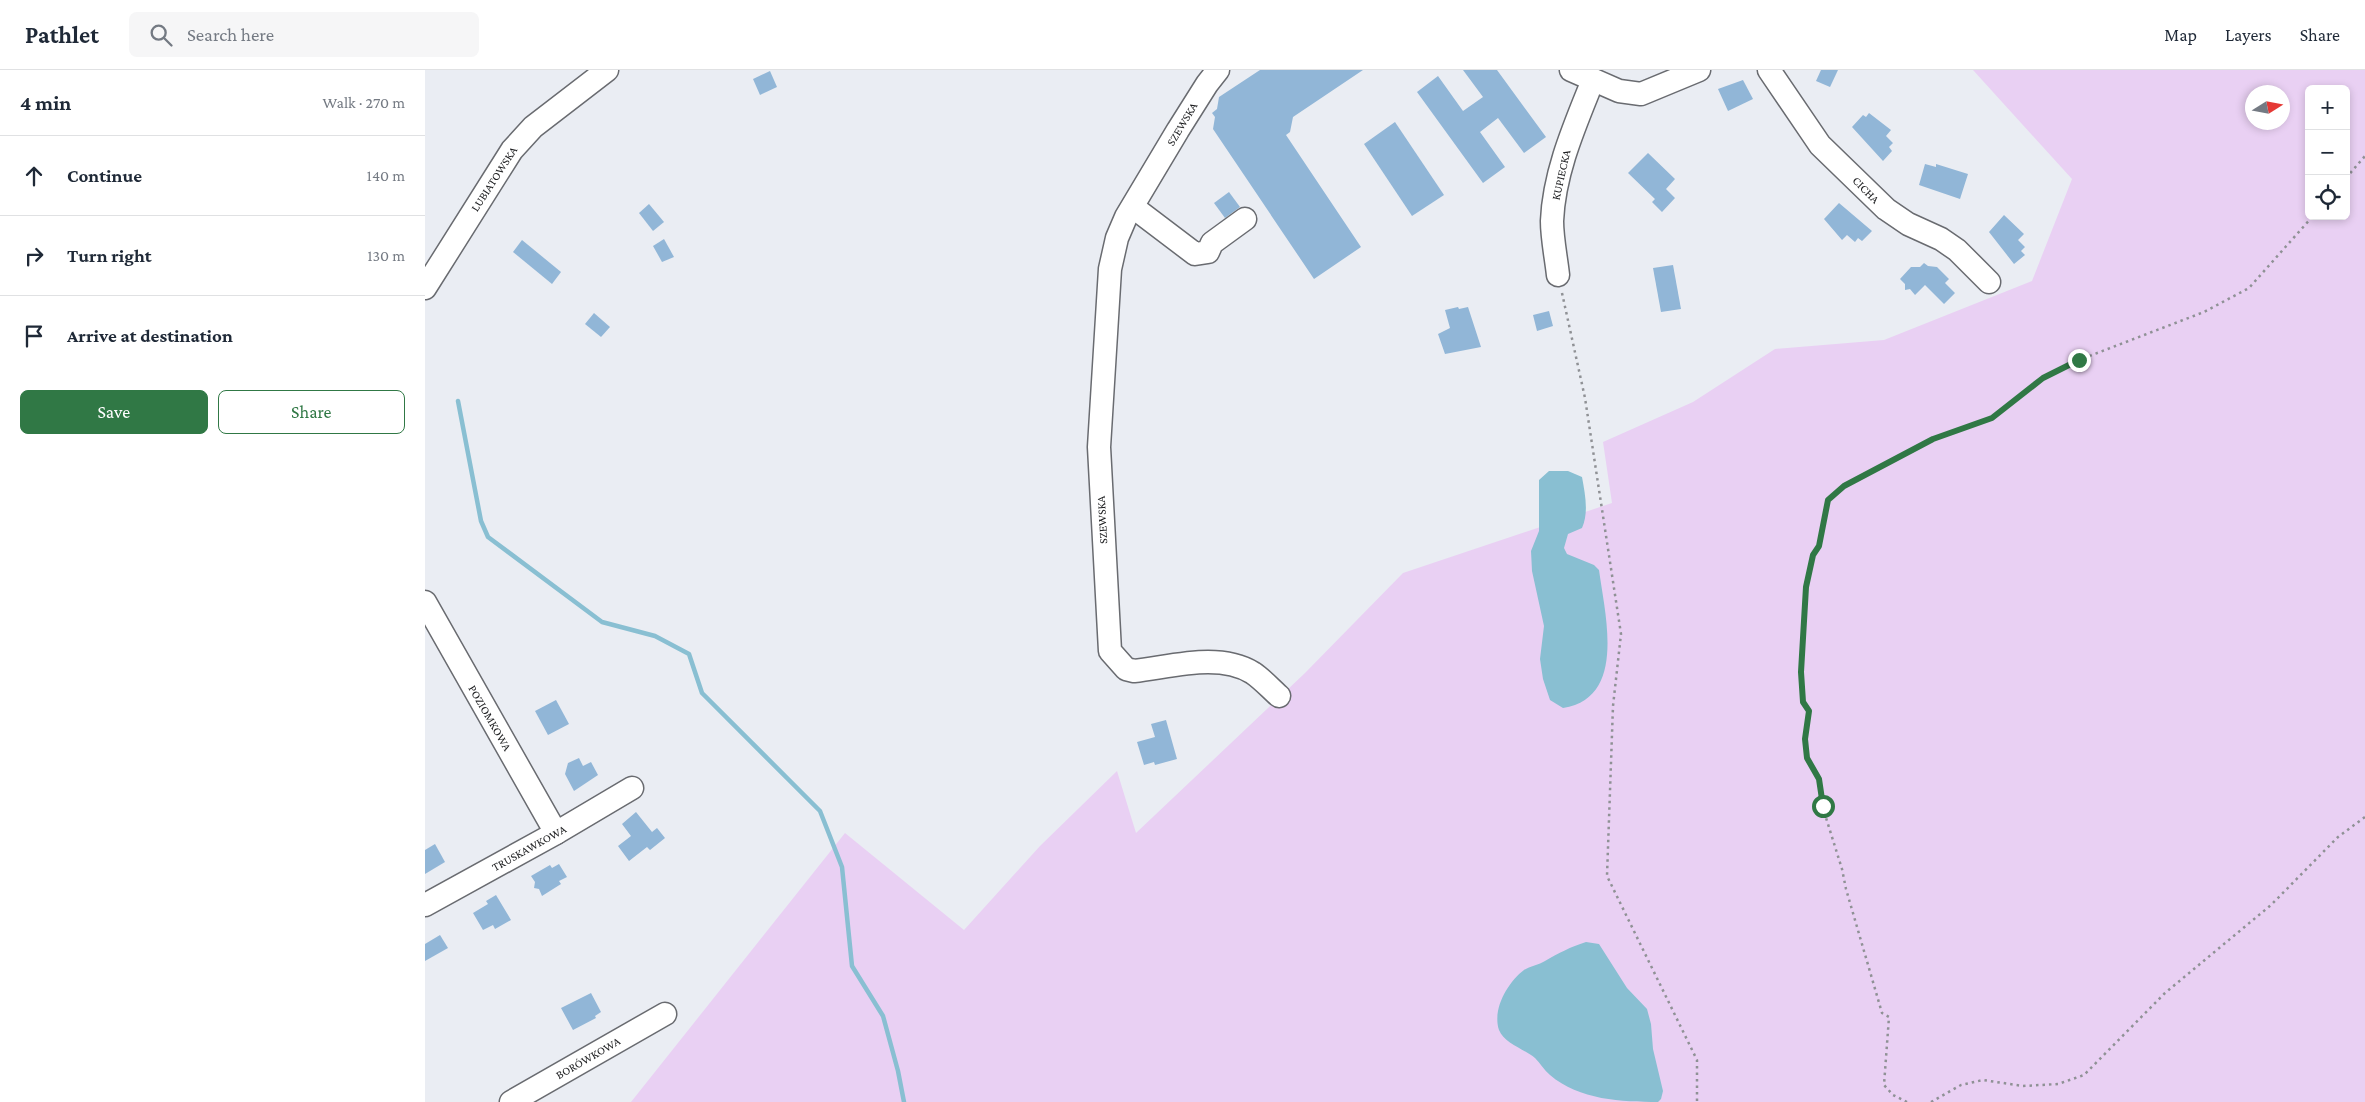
<!DOCTYPE html>
<meta charset="utf-8">
<style>
:root{--surface:#fff;--page:#f6f6f7;--text:#1f2937;--muted:#747a83;--line:#e0e1e3;--accent:#307845}
body{margin:0;font-family:"Crimson Pro",serif;background:var(--page);color:var(--text)}
.controls{position:absolute;right:15px;top:15px;display:grid;overflow:hidden;border-radius:8px;box-shadow:0 2px 8px #0003}
.controls button{width:45px;height:45px;display:grid;place-items:center;padding:0;border:0;border-bottom:1px solid var(--line);background:var(--surface);color:var(--text);font:25px sans-serif}
.compass{position:absolute;left:1820px;top:15px;width:45px;height:45px;border-radius:50%;background:var(--surface);box-shadow:0 2px 8px #0003;rotate:79deg}
.stop{position:absolute;width:15px;height:15px;margin:-11px;border:4px solid #307845;border-radius:50%;background:#fff}
.stop.end{background:#307845;border-color:#fff;box-shadow:0 1px 5px #0008}
.list{margin:0;padding:0;list-style:none}
h2{display:flex;justify-content:space-between;align-items:center;height:65px;margin:0;padding:0 20px;font-size:21px}
h2 small{font-size:16px;font-weight:400;color:var(--muted)}
.list li{display:grid;grid-template-columns:32px 1fr auto;gap:15px;align-items:center;box-sizing:border-box;height:80px;padding:0 20px;border-top:1px solid var(--line)}
.list b{display:block;font-size:19px;white-space:nowrap}
.list em{font-size:16px;font-style:normal;color:var(--muted)}
.actions{display:flex;gap:10px;padding:15px 20px}
.actions a{flex:1;padding:11px 0;border:1px solid var(--accent);border-radius:8px;text-align:center;font-size:18px;color:var(--accent)}
.actions .main{background:var(--accent);color:#fff}
.icon{flex:none;width:28px;height:28px;fill:none;stroke:currentColor;stroke-width:2;stroke-linecap:round;stroke-linejoin:round}
.map{position:relative;flex:none;width:1940px;height:1032px;overflow:hidden}
header{display:flex;align-items:center;gap:30px;box-sizing:border-box;height:70px;padding:0 25px;background:var(--surface);border-bottom:1px solid var(--line)}
header strong{font-size:24px}
nav{display:flex;gap:28px;margin-inline-start:auto;font-size:18px}
.search{width:350px;height:45px;background:var(--page);display:flex;align-items:center;gap:12px;box-sizing:border-box;padding:0 18px;border-radius:8px;color:var(--muted);font-size:19px}
main{display:flex}
aside{flex:1;background:var(--surface)}
.map>svg:first-child{display:block}
</style>
<header>
<strong>Pathlet</strong>
<div class="search"><svg class="icon" aria-label="search" viewBox="0 0 24 24"><circle cx="10" cy="10" r="6"/><path d="M15 15l6 6"/></svg>Search here</div>
<nav><a>Map</a><a>Layers</a><a>Share</a></nav>
</header>
<main>
<aside>
<h2>4 min<small>Walk · 270 m</small></h2>
<ul class="list">
<li><svg class="icon" aria-label="ahead" viewBox="0 0 24 24"><path d="M12 20V5M6 11l6-6 6 6"/></svg><div><b>Continue</b></div><em>140 m</em></li>
<li><svg class="icon" aria-label="right" viewBox="0 0 24 24"><path d="M7 20v-9h11M14 6l5 5-5 5"/></svg><div><b>Turn right</b></div><em>130 m</em></li>
<li><svg class="icon" aria-label="arrive" viewBox="0 0 24 24"><path d="M6 21V4h12l-3 4 3 4H6"/></svg><div><b>Arrive at destination</b></div></li>
</ul>
<div class="actions"><a class="main">Save</a><a>Share</a></div>
</aside>
<div class="map">
<svg width="1940" height="1032" viewBox="0 0 1940 1032">
<rect width="100%" height="100%" fill="#eaedf3"/>
<path fill="#e9d0f3" fill-rule="evenodd" d="M1548 0H1940V1032H206L420 763 539 860 615 776 692 701 711 763 880 603 978 503 1187 433 1178 372 1268 332 1350 279 1459 270 1607 211 1647 109ZM1884 19H1921V146H1884ZM1828 22H1858V52H1828Z"/>
<g fill="#89bfd2">
<path d="M1124 401H1143L1157 407C1160 424 1164 442 1157 458L1143 464 1139 478 1142 484 1169 495 1174 500C1180 545 1202 628 1138 638L1125 630 1118 609 1115 589 1119 556 1107 501 1106 481 1114 461V410Z"/>
<path d="M1161 872 1174 874 1202 918 1222 939 1226 954 1228 979 1238 1021 1236 1029 1233 1032C1197 1032 1154 1030 1125 1005 1119 1000 1115 993 1110 988 1099 979 1079 973 1074 960 1067 939 1083 912 1099 900 1105 896 1114 895 1120 891 1134 883 1145 877 1161 872Z"/>
</g>
<g fill="none" stroke-linecap="round" stroke-linejoin="round">
<polyline stroke="#89bfd2" stroke-width="4.5" points="33,331 56,451 63,467 177,552 230,566 264,584 277,623 395,741 417,797 427,896 458,946 473,1001 479,1032"/>
</g>
<g fill="#91b6d7">
<polygon points="835,0 938,0 868,47 865,62 861,65 936,177 889,209 788,59 790,47 787,43 792,39 794,27"/>
<polygon points="1038,0 1072,0 1121,67 1099,83 1073,48 1055,62 1080,97 1058,113 992,22 1013,6 1038,41 1058,27"/>
<polygon points="1396,0 1413,0 1405,17 1391,11"/>
<polygon points="345,1 352,17 335,25 328,9"/>
<polygon points="1318,10 1328,29 1303,41 1293,19"/>
<polygon points="1444,43 1466,60 1461,66 1468,73 1464,77 1467,81 1458,91 1427,57 1438,45 1441,47"/>
<polygon points="970,52 1019,125 987,146 939,74"/>
<polygon points="1223,83 1250,109 1241,119 1250,128 1237,142 1227,132 1230,129 1203,103"/>
<polygon points="1500,94 1511,97 1511,94 1543,104 1535,129 1494,115"/>
<polygon points="804,122 815,137 800,148 789,133"/>
<polygon points="1414,133 1447,161 1437,171 1433,168 1430,172 1422,165 1417,170 1399,149"/>
<polygon points="224,134 239,152 228,161 214,143"/>
<polygon points="1579,145 1599,164 1593,170 1600,177 1596,181 1600,185 1589,194 1564,162"/>
<polygon points="239,169 249,187 237,192 228,176"/>
<polygon points="97,170 136,202 127,214 88,182"/>
<polygon points="1499,193 1503,196 1512,197 1524,209 1520,213 1530,223 1519,234 1500,215 1490,225 1485,219 1480,220 1480,214 1475,209 1486,197 1495,197"/>
<polygon points="1248,195 1256,239 1236,242 1228,198"/>
<polygon points="1033,237 1034,239 1043,237 1056,277 1020,284 1013,264 1025,258 1020,240"/>
<polygon points="1124,241 1128,256 1112,261 1108,245"/>
<polygon points="169,243 185,257 176,267 160,254"/>
<polygon points="131,630 144,654 123,665 110,641"/>
<polygon points="741,650 752,689 730,695 729,692 719,695 712,672 730,667 726,654"/>
<polygon points="154,688 158,696 166,692 173,705 149,721 140,704 143,693"/>
<polygon points="211,742 227,762 232,758 240,768 225,780 222,777 204,791 193,776 206,766 197,754"/>
<polygon points="10,774 20,792 0,804 0,780"/>
<polygon points="134,794 142,807 134,811 136,814 117,826 114,819 109,818 110,812 106,806 125,795 127,798"/>
<polygon points="71,825 86,850 70,859 68,855 58,860 48,843 63,834 61,831"/>
<polygon points="15,865 23,878 0,891 0,874"/>
<polygon points="166,923 176,942 170,946 171,948 148,960 136,938"/>
</g>
<g fill="none" stroke-linecap="round" stroke-linejoin="round">
<defs>
<g id="minor">
<path d="M793 0 782 14 753 60 701 147 692 168 685 199 674 377 685 581 701 599 709 601C746 597 794 582 828 603 837 609 845 618 854 626"/>
<polyline points="1146,0 1194,21 1216,24 1274,0"/>
<polyline points="1344,0 1395,75 1461,139 1483,154 1516,169 1532,180 1564,212"/>
<polyline points="708,137 770,184 783,182 787,173 820,149"/>
<path d="M1133 205C1131 187 1127 168 1127 151 1129 102 1150 55 1168 10"/>
<polyline points="0,218 87,80 108,57 182,0"/>
<polyline points="0,532 131,763"/>
<polyline points="0,835 131,763 207,718"/>
<polyline points="86,1032 240,944"/>
</g>
</defs>
<use href="#minor" stroke="#696b70" stroke-width="25"/>
<g stroke="#8f9195" stroke-width="2.5" stroke-dasharray="2.5 4" stroke-linecap="butt">
<polyline points="1921,108 1940,86"/>
<polyline points="1137,223 1160,328 1196,564 1188,636 1182,806 1272,990 1272,1032"/>
<polyline points="1482,1032 1468,1025 1459,1015 1464,947 1457,943 1421,819 1417,799 1397,735 1394,709 1382,688 1380,669 1383,641 1378,632 1376,602 1381,517 1388,485 1394,476 1403,431 1419,416 1508,369 1567,348 1618,308 1654,290 1779,242 1824,218 1888,146"/>
<polyline points="1506,1032 1536,1015 1558,1010 1598,1016 1633,1014 1659,1005 1740,923 1846,835 1913,767 1940,747"/>
</g>
<use href="#minor" stroke="#fff" stroke-width="22"/>
</g>
<g fill="none" stroke-linecap="round" stroke-linejoin="round">
<polyline stroke="#307845" stroke-width="6" points="1398,736 1394,709 1382,688 1380,669 1384,641 1378,632 1376,602 1381,517 1388,485 1394,476 1403,430 1419,416 1508,369 1567,348 1618,308 1654,290"/>
</g>
<g text-anchor="middle" dominant-baseline="central" stroke-width="4" stroke-linejoin="round" paint-order="stroke">
<g font-size="12" fill="#1e1f21" stroke="#fff">
<text transform="translate(757 54) rotate(-59)">SZEWSKA</text>
<text transform="translate(1136 105) rotate(-77)">KUPIECKA</text>
<text transform="translate(69 109) rotate(-57)">LUBIATOWSKA</text>
<text transform="translate(1441 120) rotate(45)">CICHA</text>
<text transform="translate(677 450) rotate(-93)">SZEWSKA</text>
<text transform="translate(65 648) rotate(60)">POZIOMKOWA</text>
<text transform="translate(104 778) rotate(-29)">TRUSKAWKOWA</text>
<text transform="translate(163 988) rotate(-30)">BORÓWKOWA</text>
</g>
</g>
</svg>
<div class="controls">
<button>+</button>
<button>−</button>
<button><svg class="icon" aria-label="locate" viewBox="0 0 24 24"><circle cx="12" cy="12" r="6"/><path d="M12 2v4M12 18v4M2 12h4M18 12h4"/></svg></button>
</div>
<svg class="compass" viewBox="-18 -18 36 36"><path d="M0-13l5 13h-10z" fill="#e53935"/><path d="M0 13l5-13h-10z" fill="#747a83"/></svg>
<div class="stop" style="left:1398px;top:736px"></div>
<div class="stop end" style="left:1654px;top:290px"></div>
</div>
</main>
